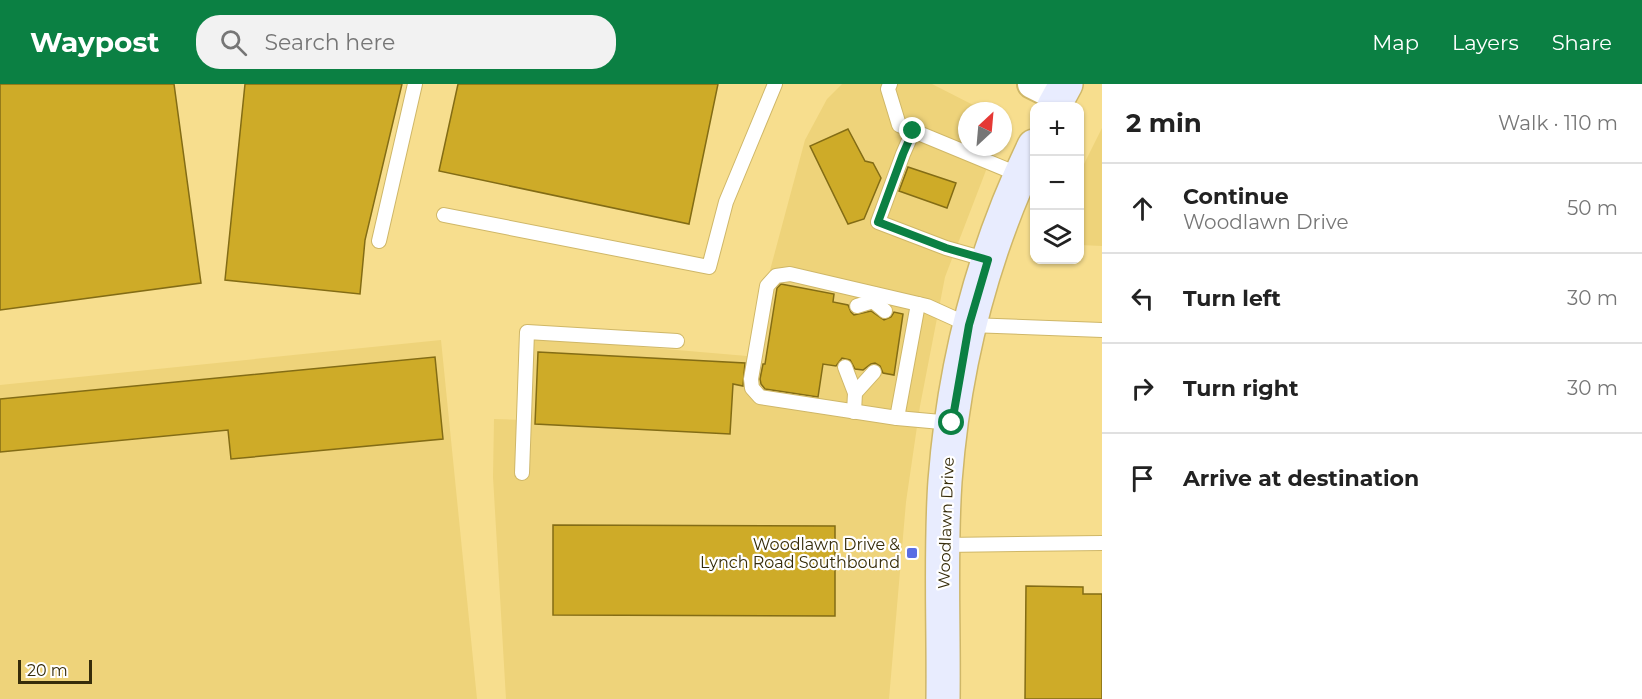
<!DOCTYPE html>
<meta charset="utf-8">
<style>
:root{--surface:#fff;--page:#f2f2f2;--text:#222;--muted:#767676;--line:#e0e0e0;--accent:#0b8043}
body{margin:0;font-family:Montserrat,sans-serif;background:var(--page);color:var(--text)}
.controls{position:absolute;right:18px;top:18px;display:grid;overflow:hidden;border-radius:12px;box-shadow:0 2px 4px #0004}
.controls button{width:54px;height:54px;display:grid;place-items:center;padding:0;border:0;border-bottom:2px solid var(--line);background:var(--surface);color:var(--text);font:30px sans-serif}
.compass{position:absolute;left:958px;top:18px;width:54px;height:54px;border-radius:50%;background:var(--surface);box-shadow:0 2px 4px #0004;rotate:26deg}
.scale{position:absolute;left:18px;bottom:15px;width:74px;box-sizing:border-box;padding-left:6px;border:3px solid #362c0a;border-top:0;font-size:16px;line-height:21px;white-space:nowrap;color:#362c0a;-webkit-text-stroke:4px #fff;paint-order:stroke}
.stop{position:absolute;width:18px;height:18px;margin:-14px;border:4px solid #0b8043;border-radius:50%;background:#fff}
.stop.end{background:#0b8043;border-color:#fff;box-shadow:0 2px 6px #0008}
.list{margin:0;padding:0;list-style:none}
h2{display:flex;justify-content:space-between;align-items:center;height:78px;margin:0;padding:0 24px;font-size:26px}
h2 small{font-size:20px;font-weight:400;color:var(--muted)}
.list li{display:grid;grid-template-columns:39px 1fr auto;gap:18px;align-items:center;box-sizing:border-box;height:90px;padding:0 24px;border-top:2px solid var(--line)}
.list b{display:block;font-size:22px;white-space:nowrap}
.list p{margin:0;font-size:20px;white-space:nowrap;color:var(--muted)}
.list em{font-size:20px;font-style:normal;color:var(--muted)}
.icon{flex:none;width:33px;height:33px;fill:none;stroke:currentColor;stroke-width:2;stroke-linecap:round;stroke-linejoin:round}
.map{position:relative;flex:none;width:1102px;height:615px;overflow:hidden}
header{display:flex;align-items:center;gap:36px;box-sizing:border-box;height:84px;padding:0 30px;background:var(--accent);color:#fff}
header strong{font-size:28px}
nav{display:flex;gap:33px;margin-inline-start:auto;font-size:21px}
.search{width:420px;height:54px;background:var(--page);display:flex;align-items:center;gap:15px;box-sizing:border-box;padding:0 21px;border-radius:24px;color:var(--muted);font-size:22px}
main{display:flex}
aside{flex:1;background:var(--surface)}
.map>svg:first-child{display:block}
</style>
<header>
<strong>Waypost</strong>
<div class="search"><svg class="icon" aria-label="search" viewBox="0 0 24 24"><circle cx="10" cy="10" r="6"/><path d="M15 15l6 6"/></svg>Search here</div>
<nav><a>Map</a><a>Layers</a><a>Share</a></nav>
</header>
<main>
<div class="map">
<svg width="1102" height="615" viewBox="0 0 1102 615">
<rect width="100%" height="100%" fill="#f7de8e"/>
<g fill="#eed37a">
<polygon points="842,0 932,0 985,27 967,27 967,63 995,63 945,193 920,322 906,418 889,615 506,615 493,393 494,335 525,336 525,253 747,272 805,56 827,15"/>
<polygon points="1102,44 1102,162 1080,161 1080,88"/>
<polygon points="441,256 477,615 0,615 0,301"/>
</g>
<g fill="#ceab28" stroke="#836c15" stroke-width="1.5">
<polygon points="0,0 174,0 201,199 0,226"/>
<polygon points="245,0 402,0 365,156 360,210 225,196"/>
<polygon points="458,0 718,0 689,140 439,87"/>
<polygon points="848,45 865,77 873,79 881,94 864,135 848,140 810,62"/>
<polygon points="908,83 956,99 947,124 899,107"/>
<polygon points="781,200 834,210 833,218 848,221 851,228 854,231 871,227 884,236 891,233 894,228 903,230 894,291 883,289 880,282 875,279 871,280 863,286 855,285 850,276 842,274 836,282 823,280 818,313 765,305 761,300 760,295 763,280 765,280 777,204"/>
<polygon points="538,268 745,279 743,302 733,300 730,350 535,340"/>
<polygon points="435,273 443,355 231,375 228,346 0,368 0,315"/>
<polygon points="553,441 835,442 835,532 553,531"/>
<polygon points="1026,502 1083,503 1083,510 1102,510 1102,615 1025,615"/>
</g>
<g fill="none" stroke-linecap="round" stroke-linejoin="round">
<defs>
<g id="lane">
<polyline points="890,0 888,5 899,41 1020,91"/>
<polyline points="913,47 903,70 878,138 946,164 988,176"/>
<polyline points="444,131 709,183 726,118 775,0"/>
<polyline points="379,157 415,0"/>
<polyline points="873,217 885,227"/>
<polyline points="857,222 873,217 874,210"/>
<polyline points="845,283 855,309 854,328"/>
<polyline points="855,309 874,288"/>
<polyline points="897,334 918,220"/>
<polyline points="952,339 897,334 760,313 752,304 751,295 767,202 776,192 790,190 927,222 969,241 1102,246"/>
<polyline points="522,389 527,248 677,257"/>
<polyline points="944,461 1102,459"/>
</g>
<polyline id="street" points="1032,0 1058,13"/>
<g id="secondary">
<polyline points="1054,22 1066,0"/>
<path d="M943 615C944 543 940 469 945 397 954 280 983 167 1034 62"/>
</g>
</defs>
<use href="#lane" stroke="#cfb768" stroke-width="16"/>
<use href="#street" stroke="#cfb768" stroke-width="32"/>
<use href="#secondary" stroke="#cfb768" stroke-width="36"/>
<use href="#lane" stroke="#fff" stroke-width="14"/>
<use href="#street" stroke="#fff" stroke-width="28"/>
<use href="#secondary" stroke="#e8ecfe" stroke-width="33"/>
</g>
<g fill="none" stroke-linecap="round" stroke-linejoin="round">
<polyline stroke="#0b8043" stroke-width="8" points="913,47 903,70 878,138 946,164 988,176 969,241 952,339"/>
</g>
<rect fill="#5a6de3" stroke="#fff" stroke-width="2" x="906" y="463" width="12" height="12" rx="3"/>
<g text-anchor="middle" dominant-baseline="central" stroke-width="4.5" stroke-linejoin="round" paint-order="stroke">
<g font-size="16" fill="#362c0a" stroke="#fff">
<text transform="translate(946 439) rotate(-88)">Woodlawn Drive</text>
</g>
<g font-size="16" fill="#362c0a" stroke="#fff" text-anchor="end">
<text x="900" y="460">Woodlawn Drive &amp;<tspan x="900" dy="18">Lynch Road Southbound</tspan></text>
</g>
</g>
</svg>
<div class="controls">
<button>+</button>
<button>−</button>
<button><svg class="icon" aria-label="layers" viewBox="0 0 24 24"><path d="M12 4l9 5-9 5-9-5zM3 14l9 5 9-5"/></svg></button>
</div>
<svg class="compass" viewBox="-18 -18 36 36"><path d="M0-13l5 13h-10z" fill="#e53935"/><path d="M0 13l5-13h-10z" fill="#767676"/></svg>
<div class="scale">20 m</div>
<div class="stop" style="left:952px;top:339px"></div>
<div class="stop end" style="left:913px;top:47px"></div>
</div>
<aside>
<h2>2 min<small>Walk · 110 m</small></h2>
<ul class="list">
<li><svg class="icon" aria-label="ahead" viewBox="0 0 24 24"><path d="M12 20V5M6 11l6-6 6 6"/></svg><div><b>Continue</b><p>Woodlawn Drive</p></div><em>50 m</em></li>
<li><svg class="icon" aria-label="left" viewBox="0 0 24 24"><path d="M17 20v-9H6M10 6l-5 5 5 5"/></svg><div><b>Turn left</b></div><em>30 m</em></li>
<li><svg class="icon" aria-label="right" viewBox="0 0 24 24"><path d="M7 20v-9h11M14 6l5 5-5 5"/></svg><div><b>Turn right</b></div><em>30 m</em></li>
<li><svg class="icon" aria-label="arrive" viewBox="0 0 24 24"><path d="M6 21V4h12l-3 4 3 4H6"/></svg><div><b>Arrive at destination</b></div></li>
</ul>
</aside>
</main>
